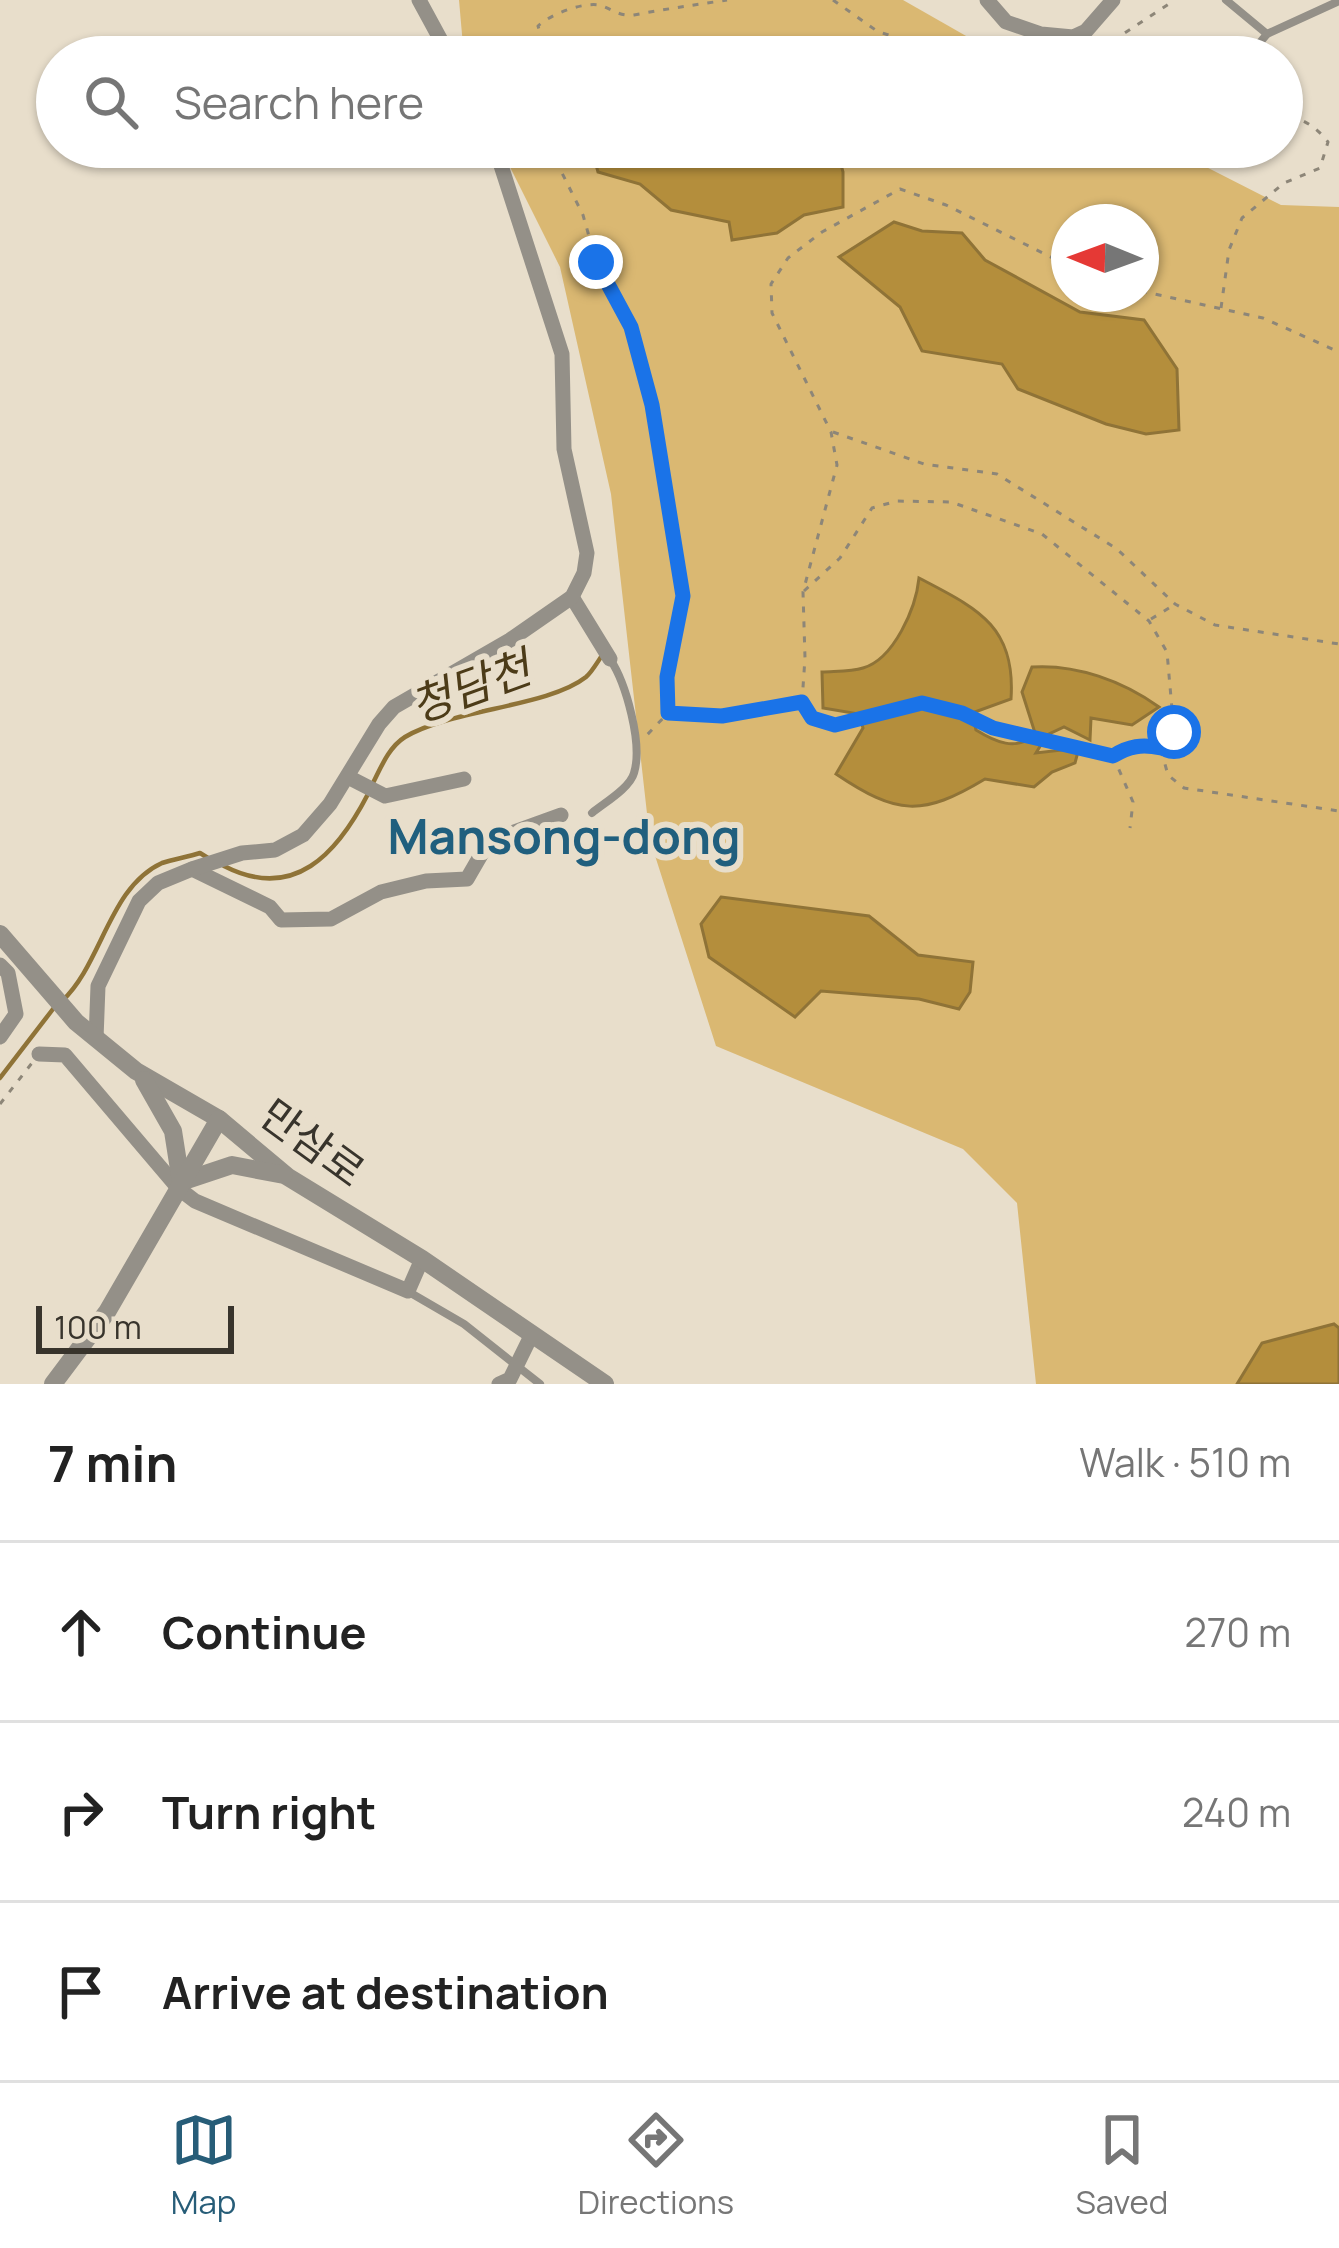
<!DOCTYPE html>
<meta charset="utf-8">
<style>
:root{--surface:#fff;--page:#f6f6f6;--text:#222;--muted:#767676;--line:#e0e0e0;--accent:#275d78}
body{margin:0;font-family:Manrope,"Noto Sans KR",sans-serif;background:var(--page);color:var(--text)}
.compass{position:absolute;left:1051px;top:204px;width:108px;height:108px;border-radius:50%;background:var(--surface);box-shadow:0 3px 9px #0004;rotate:271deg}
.scale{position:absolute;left:36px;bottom:30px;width:198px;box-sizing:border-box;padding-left:12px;border:6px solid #38342c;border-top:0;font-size:33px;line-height:42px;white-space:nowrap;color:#38342c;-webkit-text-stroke:9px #e8decb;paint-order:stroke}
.stop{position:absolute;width:36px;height:36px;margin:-27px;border:9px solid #1a73e8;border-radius:50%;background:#fff}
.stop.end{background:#1a73e8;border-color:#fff;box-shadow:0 3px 12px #0008}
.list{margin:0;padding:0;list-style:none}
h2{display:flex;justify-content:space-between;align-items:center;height:156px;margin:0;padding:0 48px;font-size:51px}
h2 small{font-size:39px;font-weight:400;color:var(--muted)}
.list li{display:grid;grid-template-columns:78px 1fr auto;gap:36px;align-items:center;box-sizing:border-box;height:180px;padding:0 48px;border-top:3px solid var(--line)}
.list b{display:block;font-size:45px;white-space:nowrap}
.list em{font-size:39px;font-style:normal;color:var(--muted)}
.icon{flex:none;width:66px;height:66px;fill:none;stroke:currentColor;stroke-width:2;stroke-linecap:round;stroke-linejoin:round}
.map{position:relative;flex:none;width:1339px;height:1384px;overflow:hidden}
.search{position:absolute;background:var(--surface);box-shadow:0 3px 9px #0004;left:36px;right:36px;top:36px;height:132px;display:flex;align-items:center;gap:30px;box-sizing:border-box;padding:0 42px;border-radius:66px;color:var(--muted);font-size:45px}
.sheet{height:696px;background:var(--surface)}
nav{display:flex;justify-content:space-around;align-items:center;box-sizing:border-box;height:168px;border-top:3px solid var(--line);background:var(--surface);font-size:33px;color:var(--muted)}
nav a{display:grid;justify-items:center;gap:6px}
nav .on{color:var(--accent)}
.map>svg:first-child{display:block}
</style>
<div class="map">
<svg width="1339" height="1384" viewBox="0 0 1339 1384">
<rect width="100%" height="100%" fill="#e8decb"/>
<g fill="#dab872" fill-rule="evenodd">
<polygon points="459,0 903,0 1003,57 464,57"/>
<path d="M500 147H1167L1281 205 1339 207V1384H1036L1017 1203 963 1149 716 1046 650 840 611 494 560 267ZM1069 222H1141V294H1069Z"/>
</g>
<g fill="#b48e3c" stroke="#8f7337" stroke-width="3">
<polygon points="591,147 836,147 843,172 843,207 804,215 777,233 732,240 729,222 671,210 640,184 598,172"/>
<polygon points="894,222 922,231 962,233 985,260 1080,312 1144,320 1177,369 1179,430 1146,434 1106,424 1018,389 1002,364 922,351 900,307 839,257"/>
<path d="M919 578C976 608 1016 625 1011 699L972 713 976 730C997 743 1014 750 1036 736L1022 692 1032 667C1076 664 1123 681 1159 707L1132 725 1091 718 1090 740 1064 727 1047 735 1036 753 1079 748 1075 763 1052 772 1034 787 985 779C922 817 897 815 836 774L863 728 859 714 823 708 822 672C835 671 851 672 863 668 894 659 916 608 919 578Z"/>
<polygon points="721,897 869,916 918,955 973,962 970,992 959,1009 919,999 821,991 795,1017 709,957 701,924"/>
<polygon points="1334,1324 1339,1328 1339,1384 1237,1384 1262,1343"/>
</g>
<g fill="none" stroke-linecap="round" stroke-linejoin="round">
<g stroke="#8f7337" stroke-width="4.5">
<path d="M373 783C381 767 389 747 405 737 452 709 548 707 586 677 592 672 598 661 603 654"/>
<path d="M224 866C294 902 337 854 368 794"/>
<path d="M62 1001C102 964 109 887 162 863 174 859 188 857 200 853L208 858"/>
<polyline points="0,1078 53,1009"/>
</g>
<g stroke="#8d8678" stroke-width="3" stroke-dasharray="6 9" stroke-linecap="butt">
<polyline points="833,0 877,31 951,57"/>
<polyline points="1085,47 1100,49 1175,0"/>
<path d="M548 57 538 26C549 15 582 2 599 5 611 8 619 17 634 15 665 9 695 5 727 0"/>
<polyline points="549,147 583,215 596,261 631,327 652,405 684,596 667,677 668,713 647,735"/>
<polyline points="1141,291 1263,318 1339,352"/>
<path d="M1221 308 1229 250 1242 218 1284 183 1320 168 1328 142C1315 125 1302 119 1282 113"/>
<polyline points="833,432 924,464 997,474 1117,549 1175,604 1215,625 1339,644"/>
<polyline points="804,591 840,558 872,508 897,501 951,502 1042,534 1149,621 1167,652 1174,732 1161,748"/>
<polyline points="1151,619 1174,605"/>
<polyline points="803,703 812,718 835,725 922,703 962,713 993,729 1113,756 1133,802 1130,828"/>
<polyline points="668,713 722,716 802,702 805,658 803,592 837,465 831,432 772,313 771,284 788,258 822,232 900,189 946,205 1069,266"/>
<polyline points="1161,750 1168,775 1184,788 1339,811"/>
<path d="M1114 755C1130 745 1143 744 1161 748"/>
<polyline points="0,1104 32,1063"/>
</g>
<g stroke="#949088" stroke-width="8">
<polyline points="1226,0 1267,34"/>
<polyline points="1248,57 1267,34 1339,1"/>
<path d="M592 813C604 803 630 788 634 773 643 744 626 683 610 659"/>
<polyline points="409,1292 464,1324 540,1384"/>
</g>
<g stroke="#949088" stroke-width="15">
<polyline points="419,0 450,57"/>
<polyline points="987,0 1006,22 1041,34 1073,37 1086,31 1113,0"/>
<polyline points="572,597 610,659"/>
<polyline points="348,777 385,796 464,779"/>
<polyline points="192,869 270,907 281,920 331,919 381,892 426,881 467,879 489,841 561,815"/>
<polyline points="0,965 8,973 16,1014 0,1037"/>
<polyline points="96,1039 98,986 139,901 158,883 192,869 242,853 275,850 303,835 330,804 379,724 394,707 510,640 572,597 584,573 587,553 564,449 562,354 495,147"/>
<polyline points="39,1054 65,1055 178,1188 195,1201 408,1291 422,1259"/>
<polyline points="499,1384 510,1379 532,1334"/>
</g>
<g stroke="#949088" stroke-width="18">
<polyline points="0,934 76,1022 136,1071 219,1119 288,1177 422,1259 605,1384"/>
<polyline points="144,1080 173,1131 181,1182 232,1165 284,1175"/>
<polyline points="53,1384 107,1312 219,1119"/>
</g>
</g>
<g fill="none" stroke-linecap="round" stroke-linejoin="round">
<path stroke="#1a73e8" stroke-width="15" d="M596 262 631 327 652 405 683 596 667 677 668 713 722 716 802 702 812 718 835 725 922 703 962 713 993 728 1113 756C1129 746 1142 744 1161 748L1174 732"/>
</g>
<g text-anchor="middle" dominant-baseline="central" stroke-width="12" stroke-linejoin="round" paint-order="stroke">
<g font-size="42" fill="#38342c" stroke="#e8decb">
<text transform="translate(313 1142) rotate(36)">만삼로</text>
</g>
<g font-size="45" font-style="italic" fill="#4c3b18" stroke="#e8decb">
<text transform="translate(470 686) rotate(-20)">청담천</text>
</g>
<g font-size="48" font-weight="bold" fill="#205f7e" stroke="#e8decb">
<text x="564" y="835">Mansong-dong</text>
</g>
</g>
</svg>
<svg class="compass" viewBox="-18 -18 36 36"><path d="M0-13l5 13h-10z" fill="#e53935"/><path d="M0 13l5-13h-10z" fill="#767676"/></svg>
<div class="scale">100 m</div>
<div class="stop" style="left:1174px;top:732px"></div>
<div class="stop end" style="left:596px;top:262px"></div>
<div class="search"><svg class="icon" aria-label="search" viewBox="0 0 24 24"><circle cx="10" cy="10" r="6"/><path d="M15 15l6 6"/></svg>Search here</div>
</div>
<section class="sheet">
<h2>7 min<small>Walk · 510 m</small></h2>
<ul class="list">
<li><svg class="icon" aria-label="ahead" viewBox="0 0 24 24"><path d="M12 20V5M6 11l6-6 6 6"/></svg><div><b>Continue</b></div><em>270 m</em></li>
<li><svg class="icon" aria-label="right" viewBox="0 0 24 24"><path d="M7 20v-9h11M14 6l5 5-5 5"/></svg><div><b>Turn right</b></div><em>240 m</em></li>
<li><svg class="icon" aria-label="arrive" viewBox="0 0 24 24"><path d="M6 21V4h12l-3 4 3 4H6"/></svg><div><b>Arrive at destination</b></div></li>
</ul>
</section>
<nav>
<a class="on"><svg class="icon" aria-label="map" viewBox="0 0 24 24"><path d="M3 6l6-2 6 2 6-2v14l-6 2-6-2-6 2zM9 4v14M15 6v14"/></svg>Map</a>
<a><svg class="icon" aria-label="directions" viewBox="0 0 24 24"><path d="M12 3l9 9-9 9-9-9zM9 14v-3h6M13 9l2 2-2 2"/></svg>Directions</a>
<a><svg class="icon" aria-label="saved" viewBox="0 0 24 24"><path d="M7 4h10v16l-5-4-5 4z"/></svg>Saved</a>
</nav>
